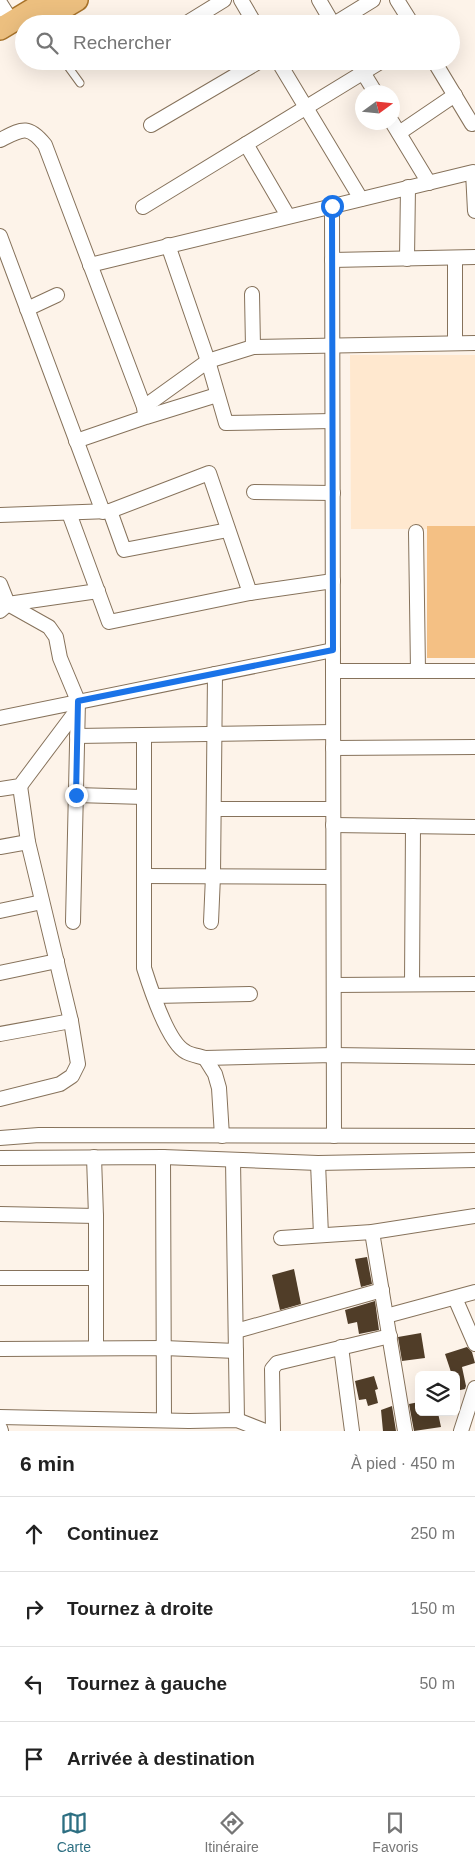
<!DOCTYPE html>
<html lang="fr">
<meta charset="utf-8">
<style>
:root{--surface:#fff;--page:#f2f2f2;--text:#222;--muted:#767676;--line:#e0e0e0;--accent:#2d6f82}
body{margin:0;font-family:Arial,sans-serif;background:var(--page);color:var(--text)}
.controls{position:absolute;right:15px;bottom:15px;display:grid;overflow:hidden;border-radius:8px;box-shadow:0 5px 20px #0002}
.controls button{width:45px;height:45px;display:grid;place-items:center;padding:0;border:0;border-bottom:1px solid var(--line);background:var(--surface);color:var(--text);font:25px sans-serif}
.compass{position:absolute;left:355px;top:85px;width:45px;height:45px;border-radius:50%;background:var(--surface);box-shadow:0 5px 20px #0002;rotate:75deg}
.stop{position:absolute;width:15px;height:15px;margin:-11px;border:4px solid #1a73e8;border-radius:50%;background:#fff}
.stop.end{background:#1a73e8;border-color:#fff;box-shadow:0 1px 5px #0008}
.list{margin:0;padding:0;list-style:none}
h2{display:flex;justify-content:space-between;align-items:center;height:65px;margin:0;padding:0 20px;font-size:21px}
h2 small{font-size:16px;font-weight:400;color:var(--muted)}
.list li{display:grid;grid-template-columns:32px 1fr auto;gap:15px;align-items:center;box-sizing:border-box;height:75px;padding:0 20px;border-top:1px solid var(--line)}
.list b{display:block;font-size:19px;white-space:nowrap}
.list em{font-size:16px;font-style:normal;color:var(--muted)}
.icon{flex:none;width:28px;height:28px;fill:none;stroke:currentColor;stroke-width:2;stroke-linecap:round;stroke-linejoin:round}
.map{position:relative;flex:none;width:475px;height:1431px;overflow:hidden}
.search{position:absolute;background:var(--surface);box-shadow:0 5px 20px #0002;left:15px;right:15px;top:15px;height:55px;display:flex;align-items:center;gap:12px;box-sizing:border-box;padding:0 18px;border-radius:28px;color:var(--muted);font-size:19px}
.sheet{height:365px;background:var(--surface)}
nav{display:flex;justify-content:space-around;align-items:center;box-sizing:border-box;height:70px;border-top:1px solid var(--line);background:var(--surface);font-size:14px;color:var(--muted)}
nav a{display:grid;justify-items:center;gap:2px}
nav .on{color:var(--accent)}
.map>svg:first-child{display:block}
</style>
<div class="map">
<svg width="475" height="1431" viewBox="0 0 475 1431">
<rect width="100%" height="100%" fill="#fdf3e9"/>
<polygon fill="#ffe8cf" points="350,355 475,355 475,529 351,529"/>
<rect fill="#f4c084" x="427" y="526" width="48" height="132"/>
<g fill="#503d28">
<polygon points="367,1257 372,1284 361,1287 355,1259"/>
<polygon points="294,1269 301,1304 280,1310 272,1275"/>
<polygon points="375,1301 379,1330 359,1334 357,1322 348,1324 345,1310"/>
<polygon points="421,1333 425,1358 402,1361 398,1337"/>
<polygon points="467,1347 472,1352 475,1363 462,1367 466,1386 465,1389 456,1391 456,1375 452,1375 445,1354"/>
<polygon points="374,1376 378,1389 375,1390 378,1403 368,1406 366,1399 359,1400 355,1381"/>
<polygon points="419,1402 419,1412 430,1412 430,1414 438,1413 441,1427 414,1431 409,1404"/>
<polygon points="392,1406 396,1431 383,1431 381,1410"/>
</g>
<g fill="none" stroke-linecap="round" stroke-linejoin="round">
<defs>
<polyline id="lane" points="64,61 80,83"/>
<g id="street">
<polyline points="241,0 255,24"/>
<polyline points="319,0 333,24"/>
<polyline points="397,0 412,24"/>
<polyline points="0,3 12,22"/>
<polyline points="185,24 224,0"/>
<polyline points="334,24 373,0"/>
<polyline points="278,61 361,199"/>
<polyline points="356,61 375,92"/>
<polyline points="434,61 472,124"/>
<polyline points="392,122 429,183"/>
<polyline points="151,125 260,61"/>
<polyline points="399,133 455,95"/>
<path d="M0 140C22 129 28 124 45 145L144 407 145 415"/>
<polyline points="246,144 288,216"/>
<polyline points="332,206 334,1136"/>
<polyline points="143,207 382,61"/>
<polyline points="0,236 103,512"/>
<polyline points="168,245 208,361 226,423 332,421"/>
<polyline points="455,258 455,343"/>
<polyline points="407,259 408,187"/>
<polyline points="332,260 475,257"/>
<polyline points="90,265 473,172 475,211"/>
<polyline points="252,294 253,347"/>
<polyline points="27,309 57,295"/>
<polyline points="144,407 208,361 253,347 475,343"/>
<polyline points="76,441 146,417 217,395"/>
<polyline points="254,492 333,493"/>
<polyline points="110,511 124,550 228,530"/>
<polyline points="69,513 109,622 250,593 333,581"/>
<polyline points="0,515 110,511 209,473 250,593"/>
<polyline points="416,532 418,671"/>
<polyline points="0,584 8,604 49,627 56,637 60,658 78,701 73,922"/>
<polyline points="0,611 8,604 98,591"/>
<polyline points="333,671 475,671"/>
<polyline points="0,718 333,650"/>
<path d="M144 735V968C150 987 168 1043 186 1052 191 1055 199 1056 205 1058L334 1055 475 1057"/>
<polyline points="77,736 333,732"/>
<polyline points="333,748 475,747"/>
<polyline points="0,789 20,786 77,710"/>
<polyline points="76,795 144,797"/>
<polyline points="214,809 333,809"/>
<polyline points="333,825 475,827"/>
<polyline points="0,847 28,842"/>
<polyline points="144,876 333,877"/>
<polyline points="0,911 42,902"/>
<polyline points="211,922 213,876 215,674"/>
<polyline points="0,973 57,961"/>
<polyline points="412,984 413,826"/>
<polyline points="334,985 475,984"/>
<polyline points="154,996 250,994"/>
<polyline points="0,1034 71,1021"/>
<polyline points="205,1058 215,1074 219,1088 222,1136"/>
<polyline points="0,1099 60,1084 72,1076 78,1064 71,1021 28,842 20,786"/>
<polyline points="0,1138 39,1135 475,1136"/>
<polyline points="94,1157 96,1216 96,1348"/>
<polyline points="163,1157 164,1420"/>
<polyline points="0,1158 163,1157 318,1163 475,1160"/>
<polyline points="233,1160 237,1420"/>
<polyline points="318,1163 321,1235"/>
<polyline points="0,1214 96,1216"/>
<polyline points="372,1232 405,1431"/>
<polyline points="281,1238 372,1232 475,1216"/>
<polyline points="0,1278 94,1278"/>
<polyline points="455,1298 475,1344"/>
<polyline points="386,1316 475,1292"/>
<polyline points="236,1331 382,1290"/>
<polyline points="341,1347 352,1431"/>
<polyline points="0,1349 164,1348 236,1351"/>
<polyline points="0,1417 189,1421 237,1420 265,1431"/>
<polyline points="0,1428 1,1431"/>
<polyline points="273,1431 272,1369 277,1363 390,1336"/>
<polyline points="461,1431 475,1388"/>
</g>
<g id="primary">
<polyline points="37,24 77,0"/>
<polyline points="0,29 48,0"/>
</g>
</defs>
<use href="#lane" stroke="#86725b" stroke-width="9"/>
<use href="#street" stroke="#86725b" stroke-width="16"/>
<use href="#primary" stroke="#a77229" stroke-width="24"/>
<use href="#lane" stroke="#fff" stroke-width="7"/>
<use href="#street" stroke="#fff" stroke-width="14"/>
<use href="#primary" stroke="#ecbf7f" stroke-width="21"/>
</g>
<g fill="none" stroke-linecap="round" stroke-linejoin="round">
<polyline stroke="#1a73e8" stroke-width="6" points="76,795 78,701 333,650 332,206"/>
</g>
</svg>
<div class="controls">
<button><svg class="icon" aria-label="layers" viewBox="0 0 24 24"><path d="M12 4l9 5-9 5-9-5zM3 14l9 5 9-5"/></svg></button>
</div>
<svg class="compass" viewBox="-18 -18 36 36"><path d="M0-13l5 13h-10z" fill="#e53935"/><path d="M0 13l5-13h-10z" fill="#767676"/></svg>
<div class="stop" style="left:332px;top:206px"></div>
<div class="stop end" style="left:76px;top:795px"></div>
<div class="search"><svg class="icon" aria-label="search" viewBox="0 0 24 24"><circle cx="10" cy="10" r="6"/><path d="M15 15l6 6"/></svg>Rechercher</div>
</div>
<section class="sheet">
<h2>6 min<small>À pied · 450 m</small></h2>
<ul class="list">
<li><svg class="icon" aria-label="ahead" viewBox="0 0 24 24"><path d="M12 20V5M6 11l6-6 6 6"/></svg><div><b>Continuez</b></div><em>250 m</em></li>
<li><svg class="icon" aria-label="right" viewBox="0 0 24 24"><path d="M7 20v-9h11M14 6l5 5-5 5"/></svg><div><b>Tournez à droite</b></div><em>150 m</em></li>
<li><svg class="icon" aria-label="left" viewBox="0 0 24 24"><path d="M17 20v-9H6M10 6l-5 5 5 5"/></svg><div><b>Tournez à gauche</b></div><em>50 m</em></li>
<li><svg class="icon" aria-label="arrive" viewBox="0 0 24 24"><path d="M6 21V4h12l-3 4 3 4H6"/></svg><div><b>Arrivée à destination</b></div></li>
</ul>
</section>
<nav>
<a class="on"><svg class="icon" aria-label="map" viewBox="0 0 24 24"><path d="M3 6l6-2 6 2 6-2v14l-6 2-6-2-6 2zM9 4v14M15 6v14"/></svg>Carte</a>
<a><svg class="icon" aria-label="directions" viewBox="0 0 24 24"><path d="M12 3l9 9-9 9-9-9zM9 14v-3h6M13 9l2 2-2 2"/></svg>Itinéraire</a>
<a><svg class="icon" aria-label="saved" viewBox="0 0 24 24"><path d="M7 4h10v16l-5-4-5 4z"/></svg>Favoris</a>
</nav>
